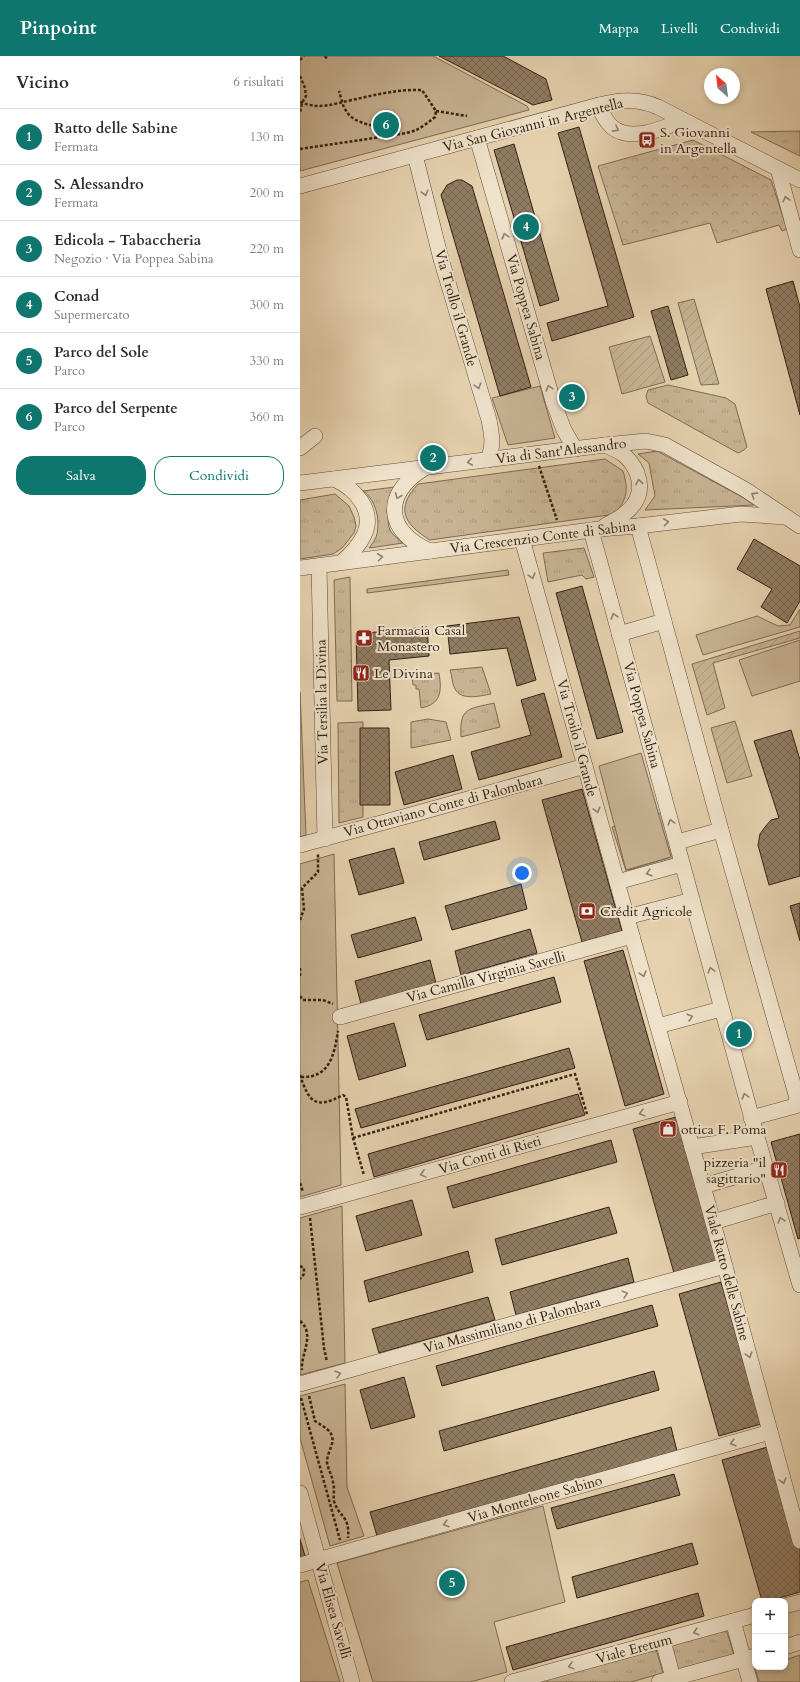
<!DOCTYPE html>
<html lang="it">
<meta charset="utf-8">
<style>
:root{--surface:#fff;--page:#f2f2f3;--text:#2b2b33;--muted:#7c7c81;--line:#e1e1e2;--accent:#0f766e}
body{margin:0;font-family:Cardo,serif;background:var(--page);color:var(--text)}
.controls{position:absolute;right:12px;bottom:12px;display:grid;overflow:hidden;border-radius:8px;box-shadow:0 2px 6px #0003}
.controls button{width:36px;height:36px;display:grid;place-items:center;padding:0;border:0;border-bottom:1px solid var(--line);background:var(--surface);color:var(--text);font:20px sans-serif}
.compass{position:absolute;left:404px;top:12px;width:36px;height:36px;border-radius:50%;background:var(--surface);box-shadow:0 2px 6px #0003;rotate:332deg}
.you{position:absolute;left:222px;top:817px;width:14px;height:14px;margin:-10px;border:3px solid #fff;border-radius:50%;background:#1a73e8;box-shadow:0 0 0 6px #1a73e833}
.badge{display:grid;place-items:center;width:26px;height:26px;border-radius:50%;background:var(--accent);color:#fff;font-size:13px;font-weight:700}
.pin{position:absolute;translate:-50% -50%;border:2px solid #fff;box-shadow:0 1px 4px #0006}
.list{margin:0;padding:0;list-style:none}
h2{display:flex;justify-content:space-between;align-items:center;height:52px;margin:0;padding:0 16px;font-size:17px}
h2 small{font-size:13px;font-weight:400;color:var(--muted)}
.list li{display:grid;grid-template-columns:26px 1fr auto;gap:12px;align-items:center;box-sizing:border-box;height:56px;padding:0 16px;border-top:1px solid var(--line)}
.list b{display:block;font-size:15px;white-space:nowrap}
.list p{margin:0;font-size:13px;white-space:nowrap;color:var(--muted)}
.list em{font-size:13px;font-style:normal;color:var(--muted)}
.actions{display:flex;gap:8px;padding:12px 16px}
.actions a{flex:1;padding:9px 0;border:1px solid var(--accent);border-radius:16px;text-align:center;font-size:14px;color:var(--accent)}
.actions .main{background:var(--accent);color:#fff}
.map{position:relative;flex:none;width:500px;height:1626px;overflow:hidden}
header{display:flex;align-items:center;gap:24px;box-sizing:border-box;height:56px;padding:0 20px;background:var(--accent);color:#fff}
header strong{font-size:19px}
nav{display:flex;gap:22px;margin-inline-start:auto;font-size:14px}
main{display:flex}
aside{flex:1;background:var(--surface)}
.map>svg:first-child{display:block}
</style>
<header>
<strong>Pinpoint</strong>
<nav><a>Mappa</a><a>Livelli</a><a>Condividi</a></nav>
</header>
<main>
<aside>
<h2>Vicino<small>6 risultati</small></h2>
<ul class="list">
<li><span class="badge">1</span><div><b>Ratto delle Sabine</b><p>Fermata</p></div><em>130 m</em></li>
<li><span class="badge">2</span><div><b>S. Alessandro</b><p>Fermata</p></div><em>200 m</em></li>
<li><span class="badge">3</span><div><b>Edicola - Tabaccheria</b><p>Negozio · Via Poppea Sabina</p></div><em>220 m</em></li>
<li><span class="badge">4</span><div><b>Conad</b><p>Supermercato</p></div><em>300 m</em></li>
<li><span class="badge">5</span><div><b>Parco del Sole</b><p>Parco</p></div><em>330 m</em></li>
<li><span class="badge">6</span><div><b>Parco del Serpente</b><p>Parco</p></div><em>360 m</em></li>
</ul>
<div class="actions"><a class="main">Salva</a><a>Condividi</a></div>
</aside>
<div class="map">
<svg width="500" height="1626" viewBox="0 0 500 1626">
<defs>
<pattern id="grass-tufts" width="24" height="20" patternUnits="userSpaceOnUse"><rect width="24" height="20" fill="#c8b494"/><path d="M3 7l-1-3M5 7V3M7 7l1-3M15 17l-1-3M17 17v-4M19 17l1-3" fill="none" stroke="#ac9a7f"/></pattern>
<pattern id="forest-crowns" width="20" height="18" patternUnits="userSpaceOnUse"><rect width="20" height="18" fill="#c8b494"/><path d="M2 6a3 3 0 1 1 6 0M12 15a3 3 0 1 1 6 0" fill="none" stroke="#ac9a7f"/></pattern>
<pattern id="garden-furrows" width="10" height="10" patternUnits="userSpaceOnUse"><rect width="10" height="10" fill="#c8b494"/><path d="M-1 1l2-2M0 10L10 0M9 11l2-2" fill="none" stroke="#ac9a7f"/></pattern>
<pattern id="building-cross-hatch" width="8" height="8" patternUnits="userSpaceOnUse"><rect width="8" height="8" fill="#917d64"/><path d="M0 0l8 8M0 8l8-8" fill="none" stroke="#776651"/></pattern>
</defs>
<rect width="100%" height="100%" fill="#e6d2af"/>
<filter id="stains"><feTurbulence type="fractalNoise" baseFrequency=".005" numOctaves="4"/><feColorMatrix values="0 0 0 0 .2 0 0 0 0 .09 0 0 0 0 .02 0 0 0 .5 -.17"/></filter>
<radialGradient id="worn" r=".72"><stop offset=".6" stop-color="#630" stop-opacity="0"/><stop offset="1" stop-color="#630" stop-opacity=".3"/></radialGradient>
<g fill="url(#grass-tufts)" stroke="#7e6a53">
<polygon points="500,75 500,100 451,76"/>
<polygon points="368,329 426,342 435,348 447,391 444,394 438,397 348,347 346,340 348,334"/>
<polygon points="357,395 444,442 454,449 345,454 355,440 349,407 338,398"/>
<path d="M305 403 323 415C329 435 327 442 315 458L130 484C104 468 95 453 118 428Z"/>
<path d="M95 431C90 442 86 459 89 471 90 477 98 483 103 487L69 492C72 488 76 483 77 478 80 463 76 444 63 435Z"/>
<polygon points="35,438 49,450 54,461 56,470 54,477 42,492 33,498 0,503 0,444"/>
<polygon points="284,492 294,521 286,523 282,519 248,526 243,497"/>
<polygon points="208,514 209,519 67,537 67,533"/>
<polygon points="50,521 52,645 37,645 34,524"/>
<path d="M182 611 191 638C179 640 162 645 155 633 152 628 152 619 150 614Z"/>
<path d="M139 617C142 636 141 648 121 652L119 633H116V629H113L112 619Z"/>
<path d="M194 647 200 671 161 681C159 651 169 653 194 647Z"/>
<polygon points="128,663 146,666 151,684 111,692 111,666"/>
<polygon points="63,666 63,761 39,767 38,667"/>
<polygon points="363,756 375,802 327,818 312,771 315,770 329,814 371,801 357,758"/>
<polygon points="426,1573 434,1599 377,1614 371,1588"/>
<polygon points="356,1593 363,1617 331,1626 235,1626"/>
</g>
<polygon fill="url(#forest-crowns)" stroke="#7e6a53" points="393,84 471,124 487,173 482,175 479,169 417,187 410,167 323,189 298,110"/>
<g fill="#c8b494" stroke="#7e6a53">
<polygon points="0,0 133,0 227,50 229,54 0,115"/>
<polygon points="240,330 255,382 208,389 192,342"/>
<polygon points="500,553 500,571 403,599 396,579 457,560 478,570 490,569"/>
<polygon points="500,584 500,625 452,640 439,604"/>
<polygon points="0,636 6,779 0,781"/>
<polygon points="341,697 371,801 326,814 299,710"/>
<polygon points="34,798 41,1129 0,1141 0,808"/>
<polygon points="42,1150 45,1307 0,1319 0,1162"/>
<polygon points="45,1328 47,1431 64,1480 30,1490 0,1382 0,1340"/>
<polygon points="243,1450 265,1546 194,1566 207,1616 170,1626 73,1626 37,1507"/>
<polygon points="8,1524 40,1626 0,1626 0,1526"/>
<polygon points="500,1599 500,1626 459,1626 455,1612 485,1611 485,1604"/>
</g>
<g fill="url(#garden-furrows)" stroke="#7e6a53">
<polygon points="394,243 419,328 401,329 378,247"/>
<polygon points="350,280 365,326 322,338 309,291"/>
<polygon points="500,575 500,582 413,607 425,652 407,659 392,608"/>
<polygon points="435,665 452,720 427,727 411,672"/>
</g>
<g fill="url(#building-cross-hatch)" stroke="#342012">
<polygon points="139,0 203,0 246,23 252,44 233,49"/>
<polygon points="279,71 334,261 252,285 247,267 308,250 258,77"/>
<polygon points="214,88 259,244 240,250 194,94"/>
<polygon points="157,124 162,124 172,130 231,331 200,340 141,139 147,129"/>
<polygon points="493,225 500,251 500,359 466,233"/>
<polygon points="368,250 388,319 371,324 351,255"/>
<polygon points="279,331 283,345 265,350 262,336"/>
<polygon points="454,483 500,510 500,545 487,567 461,551 472,533 437,513"/>
<polygon points="282,530 323,676 297,683 256,537"/>
<polygon points="219,561 236,624 217,630 207,592 150,598 147,570"/>
<polygon points="127,571 129,600 89,604 91,654 58,655 56,578"/>
<polygon points="244,637 262,701 179,724 171,696 231,679 221,644"/>
<polygon points="60,672 89,672 90,749 60,749"/>
<polygon points="491,674 500,704 500,820 469,829 458,789 460,778 465,771 471,764 479,762 454,685"/>
<polygon points="153,699 162,733 104,749 95,716"/>
<polygon points="282,733 322,875 282,886 242,744"/>
<polygon points="195,765 200,783 124,804 119,786"/>
<polygon points="94,792 104,827 59,839 49,804"/>
<polygon points="221,828 227,853 152,874 145,850"/>
<polygon points="500,847 500,885 490,850"/>
<polygon points="115,861 122,884 58,902 51,879"/>
<polygon points="230,873 237,897 161,919 155,895"/>
<polygon points="323,894 364,1038 325,1050 284,905"/>
<polygon points="130,904 136,927 61,948 55,925"/>
<polygon points="254,921 261,946 127,984 119,959"/>
<polygon points="94,967 106,1010 59,1024 47,980"/>
<polygon points="269,992 275,1012 61,1072 55,1053"/>
<polygon points="278,1038 285,1059 74,1121 68,1098"/>
<polygon points="376,1061 417,1205 374,1217 333,1073"/>
<polygon points="500,1078 500,1182 498,1183 471,1086"/>
<polygon points="311,1084 317,1106 153,1152 147,1131"/>
<polygon points="112,1144 122,1179 66,1195 56,1160"/>
<polygon points="309,1151 317,1177 202,1209 195,1183"/>
<polygon points="168,1195 173,1216 69,1246 64,1225"/>
<polygon points="328,1202 334,1226 216,1259 210,1236"/>
<polygon points="421,1226 461,1368 419,1380 379,1238"/>
<polygon points="188,1241 195,1264 79,1297 72,1273"/>
<polygon points="352,1249 358,1270 142,1330 136,1310"/>
<polygon points="354,1315 359,1334 144,1395 139,1375"/>
<polygon points="104,1321 115,1361 71,1373 60,1334"/>
<polygon points="371,1371 377,1395 77,1480 70,1456"/>
<polygon points="471,1390 500,1494 500,1536 469,1545 462,1545 422,1404"/>
<polygon points="374,1418 380,1439 257,1473 251,1452"/>
<polygon points="0,1483 5,1500 0,1501"/>
<polygon points="392,1487 398,1508 277,1542 272,1521"/>
<polygon points="398,1537 404,1560 213,1614 206,1591"/>
</g>
<g fill="none" stroke-linecap="round" stroke-linejoin="round">
<defs>
<g id="minor">
<path d="M299 49C302 57 305 65 312 71 331 87 364 72 383 64"/>
<polyline points="177,82 253,345 264,374 275,393"/>
<path d="M115 99 141 203 189 364C192 380 194 388 188 404"/>
<polyline points="478,113 500,194"/>
<path d="M0 130 299 49C320 44 338 42 358 51L500 124"/>
<path d="M305 389C312 392 319 395 324 399 330 404 334 410 337 417 347 444 327 459 306 469"/>
<polyline points="0,392 15,380"/>
<path d="M123 413C82 439 86 476 130 495"/>
<path d="M34 423C54 432 76 454 64 479 59 490 51 498 42 506"/>
<polyline points="0,427 305,389 346,385 365,389 446,434 500,470"/>
<polyline points="338,470 421,774 497,1042 495,1050 451,1062"/>
<polyline points="291,474 457,1081 500,1229"/>
<polyline points="222,483 332,880 403,1130 500,1485"/>
<polyline points="19,510 25,783"/>
<polyline points="0,512 299,473 338,470 441,458 485,461"/>
<polyline points="319,578 364,565"/>
<polyline points="377,786 421,774"/>
<polyline points="0,789 118,757 285,710"/>
<polyline points="317,826 382,808"/>
<polyline points="327,861 392,844"/>
<polyline points="40,961 332,880"/>
<polyline points="358,970 421,953"/>
<polyline points="392,1091 457,1081"/>
<polyline points="403,1130 466,1112"/>
<polyline points="0,1151 380,1046"/>
<polyline points="413,1166 477,1147"/>
<polyline points="0,1328 219,1266 425,1210"/>
<polyline points="0,1437 52,1626"/>
<polyline points="0,1509 470,1376"/>
<polyline points="485,1550 500,1546"/>
<polyline points="433,1565 450,1626"/>
<polyline points="363,1585 373,1622"/>
<polyline points="485,1591 500,1586"/>
<polyline points="212,1626 455,1559"/>
<polyline points="359,1626 455,1600"/>
</g>
</defs>
<use href="#minor" stroke="#604c39" stroke-width="16"/>
<g stroke="#342012" stroke-width="2.5" stroke-dasharray="3 2" stroke-linecap="butt">
<polyline points="25,0 27,3"/>
<polyline points="0,4 4,0"/>
<polyline points="0,20 5,32 6,40 2,47 0,56"/>
<path d="M0 46C21 54 32 48 52 44 75 39 98 33 122 34L136 55 135 61C119 74 115 76 94 79"/>
<polyline points="136,55 167,60"/>
<path d="M0 93 94 79 90 74C75 69 53 69 45 53 42 48 41 41 39 35"/>
<polyline points="239,410 257,464"/>
<polyline points="0,864 4,853 2,832 18,816 18,798"/>
<polyline points="0,912 0,922"/>
<polyline points="0,940 3,944 23,944 33,948"/>
<path d="M0 1019C9 1046 15 1054 43 1039L46 1041 53 1082 64 1119"/>
<path d="M1 1021C30 1022 34 999 38 975"/>
<polyline points="53,1082 275,1018 287,1058"/>
<polyline points="0,1127 3,1136"/>
<polyline points="10,1162 24,1292 27,1306"/>
<polyline points="0,1210 4,1212 4,1218 0,1223"/>
<path d="M0 1265C16 1278 0 1300 2 1314"/>
<path d="M9 1340 15 1365C19 1368 27 1372 30 1376 37 1386 27 1395 27 1406 28 1414 32 1419 33 1426 35 1433 33 1439 34 1445 39 1462 50 1459 48 1482"/>
<polyline points="1,1342 40,1484"/>
</g>
<use href="#minor" stroke="#efe2cb" stroke-width="15"/>
</g>
<defs><path id="oneway-chevron" d="M-2-3.5L2.5 0L-2 3.5" fill="none" stroke-width="1.6" stroke-linecap="round" stroke-linejoin="round"/></defs>
<g stroke="#92816e">
<use href="#oneway-chevron" transform="translate(316 73) rotate(28)"/>
<use href="#oneway-chevron" transform="translate(125 137) rotate(76)"/>
<use href="#oneway-chevron" transform="translate(486 143) rotate(-104)"/>
<use href="#oneway-chevron" transform="translate(205 180) rotate(-106)"/>
<use href="#oneway-chevron" transform="translate(178 330) rotate(73)"/>
<use href="#oneway-chevron" transform="translate(249 332) rotate(-106)"/>
<use href="#oneway-chevron" transform="translate(170 406) rotate(172)"/>
<use href="#oneway-chevron" transform="translate(339 426) rotate(-99)"/>
<use href="#oneway-chevron" transform="translate(454 439) rotate(-147)"/>
<use href="#oneway-chevron" transform="translate(98 440) rotate(112)"/>
<use href="#oneway-chevron" transform="translate(366 466) rotate(-7)"/>
<use href="#oneway-chevron" transform="translate(80 501) rotate(-7)"/>
<use href="#oneway-chevron" transform="translate(232 520) rotate(74)"/>
<use href="#oneway-chevron" transform="translate(314 560) rotate(-106)"/>
<use href="#oneway-chevron" transform="translate(297 754) rotate(75)"/>
<use href="#oneway-chevron" transform="translate(371 766) rotate(-105)"/>
<use href="#oneway-chevron" transform="translate(349 817) rotate(164)"/>
<use href="#oneway-chevron" transform="translate(411 914) rotate(-105)"/>
<use href="#oneway-chevron" transform="translate(343 918) rotate(74)"/>
<use href="#oneway-chevron" transform="translate(390 961) rotate(-16)"/>
<use href="#oneway-chevron" transform="translate(445 1040) rotate(-105)"/>
<use href="#oneway-chevron" transform="translate(342 1057) rotate(165)"/>
<use href="#oneway-chevron" transform="translate(123 1118) rotate(165)"/>
<use href="#oneway-chevron" transform="translate(481 1164) rotate(-106)"/>
<use href="#oneway-chevron" transform="translate(325 1238) rotate(-15)"/>
<use href="#oneway-chevron" transform="translate(449 1299) rotate(75)"/>
<use href="#oneway-chevron" transform="translate(38 1318) rotate(-16)"/>
<use href="#oneway-chevron" transform="translate(433 1387) rotate(164)"/>
<use href="#oneway-chevron" transform="translate(483 1425) rotate(75)"/>
<use href="#oneway-chevron" transform="translate(146 1468) rotate(164)"/>
<use href="#oneway-chevron" transform="translate(396 1576) rotate(164)"/>
<use href="#oneway-chevron" transform="translate(271 1610) rotate(165)"/>
</g>
<defs>
<symbol id="bus-square" viewBox="-11 -11 22 22"><rect x="-9" y="-9" width="18" height="18" rx="4" fill="#8f2418" stroke="#efe2cb"/><path d="M-5-6H5V4H4V6H2V4H-2V6H-4V4H-5ZM-3.5-4V0h7V-4ZM-3.5 1.2v1.5H-2V1.2ZM2 1.2v1.5H3.5V1.2Z" fill="#fff"/></symbol>
<symbol id="pharmacy-square" viewBox="-11 -11 22 22"><rect x="-9" y="-9" width="18" height="18" rx="4" fill="#8f2418" stroke="#efe2cb"/><path d="M-2-6h4v4h4v4h-4v4h-4v-4h-4v-4h4Z" fill="#fff"/></symbol>
<symbol id="restaurant-square" viewBox="-11 -11 22 22"><rect x="-9" y="-9" width="18" height="18" rx="4" fill="#8f2418" stroke="#efe2cb"/><path d="M-5-6h1v4h1v-4h1v4h1v-4h1v5L-1.5 .5V6h-2V.5L-5-1ZM5-6V6H3V1.5H1.5Q1.5-4 5-6Z" fill="#fff"/></symbol>
<symbol id="bank-square" viewBox="-11 -11 22 22"><rect x="-9" y="-9" width="18" height="18" rx="4" fill="#8f2418" stroke="#efe2cb"/><path d="M-6-4H6V4H-6ZM0-2.3a2.3 2.3 0 1 0 0 4.6a2.3 2.3 0 1 0 0-4.6Z" fill="#fff"/></symbol>
<symbol id="shop-square" viewBox="-11 -11 22 22"><rect x="-9" y="-9" width="18" height="18" rx="4" fill="#8f2418" stroke="#efe2cb"/><path d="M-5-2.5h2.3a2.7 3.5 0 0 1 5.4 0H5L5.5 6h-11ZM-1.5-2.5h3a1.5 2.3 0 0 0-3 0Z" fill="#fff"/></symbol>
</defs>
<g fill-rule="evenodd">
<use href="#bus-square" x="337" y="74" width="20" height="20"/>
<use href="#pharmacy-square" x="54" y="572" width="20" height="20"/>
<use href="#restaurant-square" x="51" y="607" width="20" height="20"/>
<use href="#bank-square" x="277" y="845" width="20" height="20"/>
<use href="#shop-square" x="358" y="1063" width="20" height="20"/>
<use href="#restaurant-square" x="469" y="1104" width="20" height="20"/>
</g>
<g text-anchor="middle" dominant-baseline="central" stroke-width="4" stroke-linejoin="round" paint-order="stroke">
<g font-size="14" fill="#342012" stroke="#efe2cb">
<text transform="translate(233 69) rotate(-14)">Via San Giovanni in Argentella</text>
<text transform="translate(226 251) rotate(74)">Via Poppea Sabina</text>
<text transform="translate(156 252) rotate(74)">Via Trollo il Grande</text>
<text transform="translate(261 395) rotate(-7)">Via di Sant'Alessandro</text>
<text transform="translate(243 481) rotate(-7)">Via Crescenzio Conte di Sabina</text>
<text transform="translate(22 646) rotate(-91)">Via Tersilia la Divina</text>
<text transform="translate(342 659) rotate(75)">Via Poppea Sabina</text>
<text transform="translate(277 682) rotate(75)">Via Troilo il Grande</text>
<text transform="translate(143 750) rotate(-15)">Via Ottaviano Conte di Palombara</text>
<text transform="translate(186 921) rotate(-15)">Via Camilla Virginia Savelli</text>
<text transform="translate(190 1099) rotate(-16)">Via Conti di Rieti</text>
<text transform="translate(427 1217) rotate(75)">Viale Ratto delle Sabine</text>
<text transform="translate(212 1269) rotate(-15)">Via Massimiliano di Palombara</text>
<text transform="translate(235 1443) rotate(-16)">Via Monteleone Sabino</text>
<text transform="translate(33 1555) rotate(74)">Via Elisea Savelli</text>
<text transform="translate(334 1593) rotate(-15)">Viale Eretum</text>
</g>
<g font-size="14" fill="#342012" stroke="#efe2cb" text-anchor="start">
<text x="360" y="76">S. Giovanni<tspan x="360" dy="16">in Argentella</tspan></text>
<text x="77" y="574">Farmacia Casal<tspan x="77" dy="16">Monastero</tspan></text>
<text x="74" y="617">Le Divina</text>
<text x="300" y="855">Crédit Agricole</text>
<text x="381" y="1073">ottica F. Poma</text>
<text x="466" y="1106" text-anchor="end">pizzeria "il<tspan x="466" dy="16">sagittario"</tspan></text>
</g>
</g>
<rect width="100%" height="100%" filter="url(#stains)"/>
<rect width="100%" height="100%" fill="url(#worn)"/>
</svg>
<div class="controls">
<button>+</button>
<button>−</button>
</div>
<svg class="compass" viewBox="-18 -18 36 36"><path d="M0-13l5 13h-10z" fill="#e53935"/><path d="M0 13l5-13h-10z" fill="#7c7c81"/></svg>
<div class="you"></div>
<div class="pin badge" style="left:439px;top:978px">1</div>
<div class="pin badge" style="left:133px;top:402px">2</div>
<div class="pin badge" style="left:272px;top:341px">3</div>
<div class="pin badge" style="left:226px;top:171px">4</div>
<div class="pin badge" style="left:152px;top:1527px">5</div>
<div class="pin badge" style="left:86px;top:69px">6</div>
</div>
</main>
